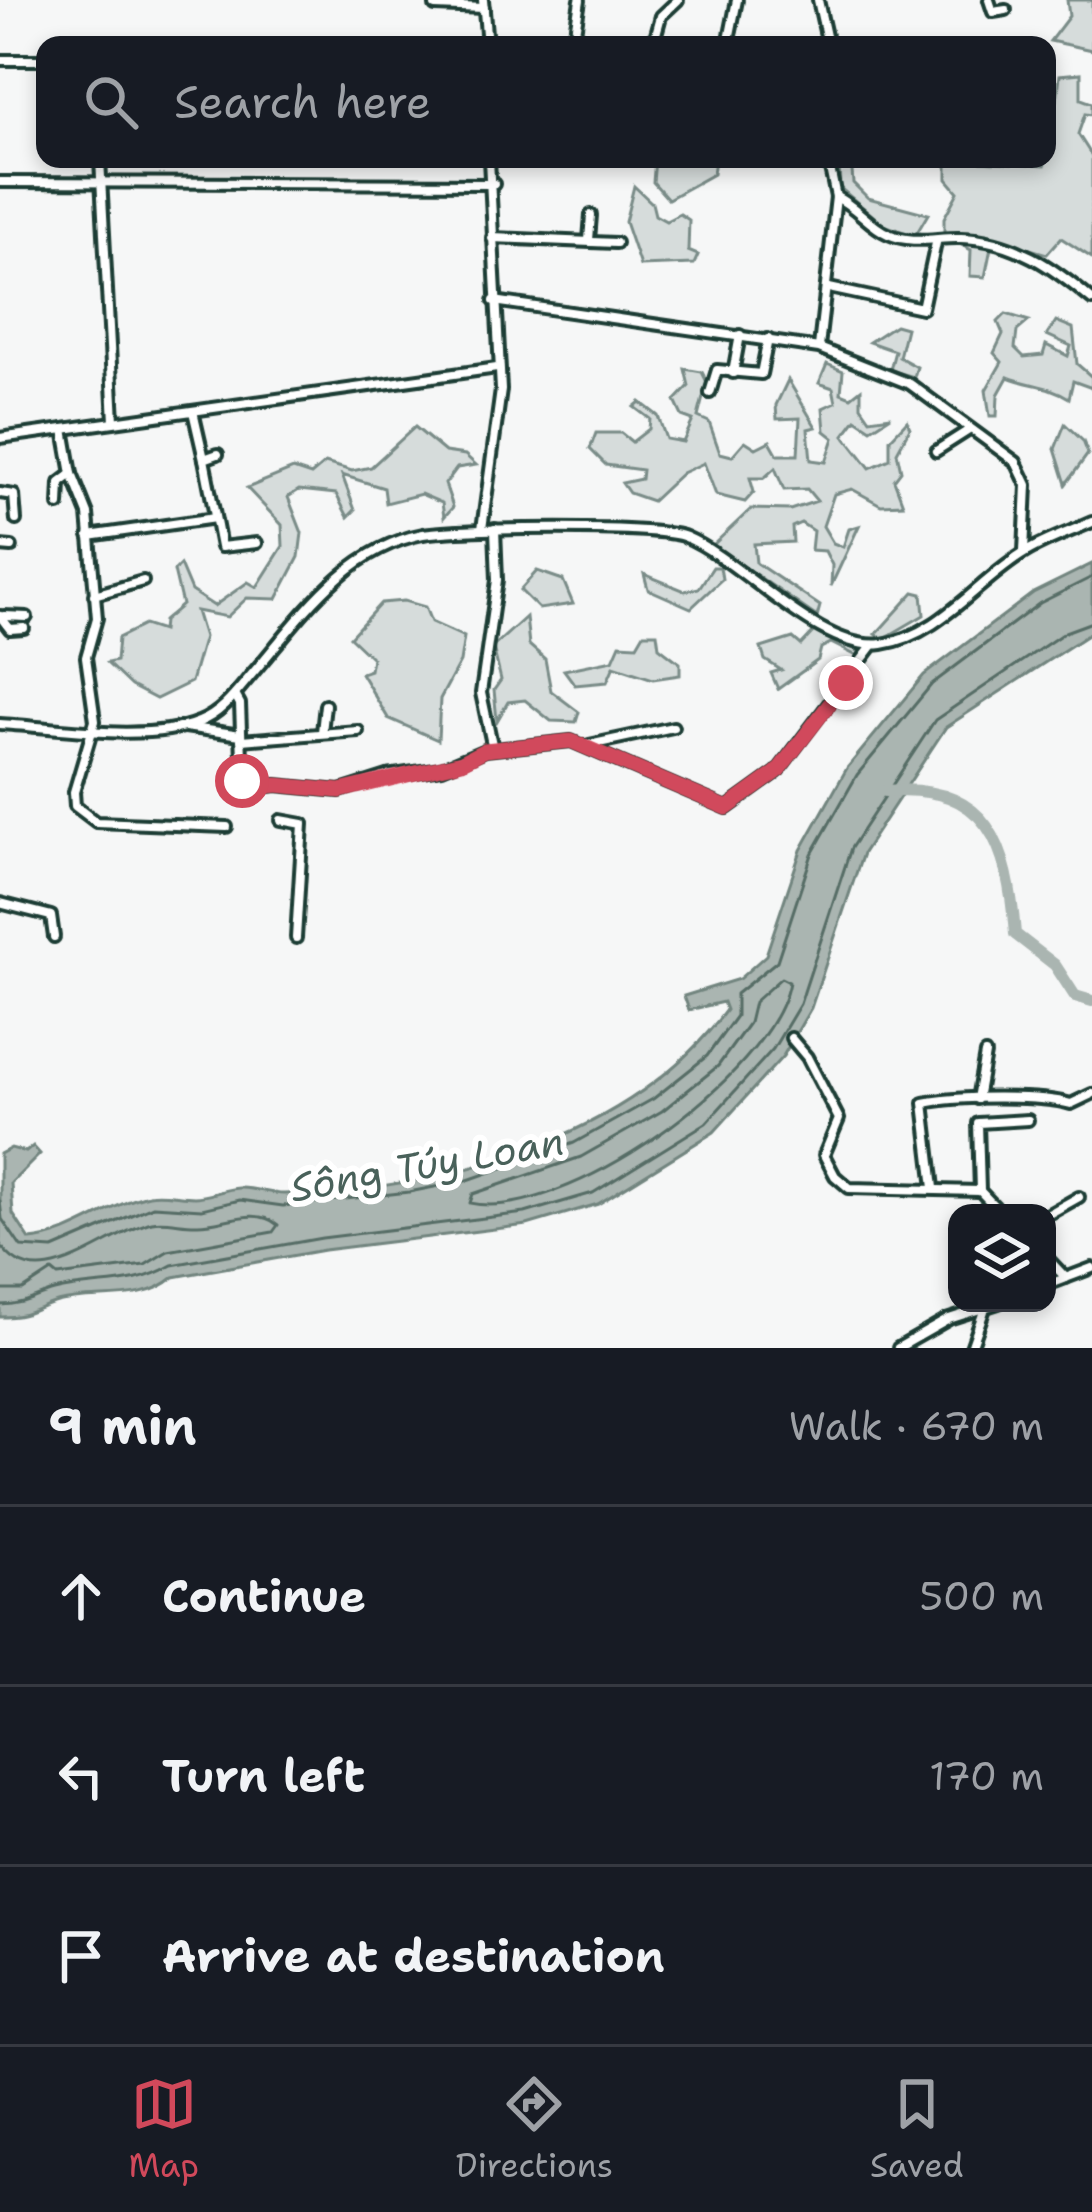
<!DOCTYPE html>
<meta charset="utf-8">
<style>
:root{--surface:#171b24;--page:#242831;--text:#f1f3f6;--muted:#9ea1a6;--line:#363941;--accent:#d1495b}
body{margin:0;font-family:"Shantell Sans",sans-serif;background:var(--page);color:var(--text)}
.controls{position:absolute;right:36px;bottom:36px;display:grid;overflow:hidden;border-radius:24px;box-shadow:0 6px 18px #0003}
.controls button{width:108px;height:108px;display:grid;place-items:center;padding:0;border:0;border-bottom:3px solid var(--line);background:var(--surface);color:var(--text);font:60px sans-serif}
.stop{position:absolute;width:36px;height:36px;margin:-27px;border:9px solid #d1495b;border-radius:50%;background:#fff}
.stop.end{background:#d1495b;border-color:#fff;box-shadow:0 3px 12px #0008}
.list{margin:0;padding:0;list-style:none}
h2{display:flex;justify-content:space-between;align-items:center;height:156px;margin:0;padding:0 48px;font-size:51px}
h2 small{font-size:39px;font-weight:400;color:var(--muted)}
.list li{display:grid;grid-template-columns:78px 1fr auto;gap:36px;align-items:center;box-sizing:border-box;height:180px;padding:0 48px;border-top:3px solid var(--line)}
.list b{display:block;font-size:45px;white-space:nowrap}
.list em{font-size:39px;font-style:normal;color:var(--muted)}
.icon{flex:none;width:66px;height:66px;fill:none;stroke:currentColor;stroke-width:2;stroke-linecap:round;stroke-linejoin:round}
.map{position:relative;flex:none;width:1092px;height:1348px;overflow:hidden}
.search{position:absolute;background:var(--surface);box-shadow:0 6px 18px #0003;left:36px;right:36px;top:36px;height:132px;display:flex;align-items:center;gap:30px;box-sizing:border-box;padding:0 42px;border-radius:24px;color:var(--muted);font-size:45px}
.sheet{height:696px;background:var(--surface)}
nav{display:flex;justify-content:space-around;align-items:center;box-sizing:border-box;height:168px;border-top:3px solid var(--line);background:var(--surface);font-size:33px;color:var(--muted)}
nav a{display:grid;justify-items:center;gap:6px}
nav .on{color:var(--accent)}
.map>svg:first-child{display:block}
</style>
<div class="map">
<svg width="1092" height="1348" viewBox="0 0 1092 1348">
<rect width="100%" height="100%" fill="#f6f7f7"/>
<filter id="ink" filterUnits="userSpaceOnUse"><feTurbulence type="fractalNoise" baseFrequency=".00833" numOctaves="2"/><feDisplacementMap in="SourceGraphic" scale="24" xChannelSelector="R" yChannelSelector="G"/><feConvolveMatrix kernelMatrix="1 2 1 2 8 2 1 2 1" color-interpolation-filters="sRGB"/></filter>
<g filter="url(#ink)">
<g fill="#d6dcdb" stroke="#7a8c88" stroke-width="3">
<polygon points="1067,0 1092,0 1092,50 1050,41 1069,16"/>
<polygon points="1081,73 1081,99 1092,103 1092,115 1085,114 1078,134 1092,156 1092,258 1061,238 1047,254 993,238 985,277 970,276 971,250 944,236 944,218 958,192 947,179 947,159 1045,165 1047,108 1057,101 1060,75"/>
<polygon points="655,159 715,159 713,174 668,199 653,182"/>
<polygon points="839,159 851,159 853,183 868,198 928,214 915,236 884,225 840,188"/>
<polygon points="634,186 652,203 655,215 666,221 680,214 689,220 688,251 698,255 694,264 640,266 625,222"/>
<path d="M1006 314 1029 321 1017 331 1015 348 1024 357 1043 355 1046 345 1068 356 1071 346 1047 335 1056 321 1073 328 1077 364 1092 377V388L1073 381 1069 398C1049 385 1030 386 1008 377L998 395 997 416H990L986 390 1002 362 994 353 1003 334 998 322Z"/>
<polygon points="895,325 906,328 899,357 917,367 914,377 890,370 895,351 869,342"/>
<polygon points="827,364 843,371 841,393 851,397 861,389 861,406 870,419 891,416 871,429 856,419 844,435 870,468 890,459 890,439 907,421 910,428 897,452 901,471 894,480 903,504 881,505 852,489 834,494 823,526 833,543 843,547 849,529 859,526 831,586 832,565 825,551 811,550 813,531 801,523 792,527 793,542 754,544 756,563 820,606 817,617 713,545 751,509 790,510 817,501 807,489 784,490 775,468 764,478 750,478 754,492 745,502 716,495 704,463 682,473 652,501 629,493 622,483 641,479 642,470 606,465 590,449 596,433 621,433 632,442 649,429 650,419 634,407 640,402 658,416 666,439 683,442 693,420 682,416 675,401 689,386 685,369 702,372 707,382 698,417 709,422 720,453 732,456 745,441 756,448 770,441 778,455 798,455 800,418 777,419 776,405 788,380 816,427 808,429 811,460 826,462 834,438 825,431 823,408 836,402 833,388 819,383"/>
<polygon points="1065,424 1083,441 1088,454 1066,484 1055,449"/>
<polygon points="415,427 445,452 465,455 476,465 457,468 445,484 453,507 444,517 442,503 421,494 386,503 384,488 342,475 355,510 348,517 336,494 299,490 288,497 302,533 299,557 277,599 247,598 227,617 196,611 204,637 191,682 156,699 131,686 107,663 116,661 118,638 144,625 162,631 163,621 182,605 174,571 180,565 191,591 214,606 248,582 257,587 283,546 282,525 247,488 293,469 311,475 325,463 352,471 371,467"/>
<polygon points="713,567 720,567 722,579 691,608 648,589 644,574 685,591 699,588"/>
<polygon points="537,571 563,580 573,604 539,609 520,590"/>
<polygon points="914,592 922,594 924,615 883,639 876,634"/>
<polygon points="404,601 425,607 431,622 464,637 460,662 440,699 438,740 388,718 361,673 370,670 372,658 350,637 381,603"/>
<polygon points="526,617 529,645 545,659 551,691 579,712 576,722 551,721 525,700 508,702 497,721 494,690 501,680 493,647"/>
<polygon points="815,630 860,652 857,656 831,643 821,648 818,660 778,689 771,673 781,670 765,660 761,648 793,638 801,645"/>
<polygon points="644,633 657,633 659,647 680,663 680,675 653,679 614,666 607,682 575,685 564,670 613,660 620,644 637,645"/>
</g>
<path fill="#aab5b1" stroke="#72857f" stroke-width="3" d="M1092 564V632L946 727 863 853 811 1008 783 1056 714 1132 598 1204 527 1225 324 1250 174 1277C141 1306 94 1291 54 1303 30 1311 28 1317 0 1317V1154L11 1148 26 1152 33 1146 40 1154 11 1183 13 1214 30 1240C74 1236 108 1204 149 1195 162 1192 180 1197 194 1197 209 1197 223 1189 239 1188 253 1187 269 1194 284 1194 440 1190 630 1141 726 1010L723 1002 689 1010 684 996 739 979 766 955 801 850 847 768 924 675 1033 593Z"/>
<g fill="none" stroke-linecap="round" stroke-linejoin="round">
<g stroke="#576d66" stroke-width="3">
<path d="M781 978 789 982C773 1075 562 1224 470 1203L473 1194 581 1157 662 1111 718 1066 749 1023 754 1002Z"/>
<polyline points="0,1201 2,1219 21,1247 53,1249 153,1206 202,1209 240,1200 283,1206 409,1192 465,1181 574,1143 653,1099 707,1056 736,1016 736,994 777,961 812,854 857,775 932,684 1040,603 1092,577"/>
<path d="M0 1244C37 1302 104 1234 152 1222 166 1219 184 1225 198 1224 224 1224 256 1206 278 1225L273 1232 168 1251 145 1265 58 1276 52 1271 23 1290H0"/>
<path d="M0 1305C22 1305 33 1297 54 1291 98 1280 131 1289 172 1265L322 1238 525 1213 593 1193 706 1123 773 1049 800 1004 851 848 935 720 1065 632 1092 622"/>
</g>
<path stroke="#aab5b1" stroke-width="12" d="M885 791C990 782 1008 846 1015 934L1055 965 1075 996 1092 1001"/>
<defs>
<g id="minor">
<polyline points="483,0 487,45"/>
<polyline points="818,0 828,45"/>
<polyline points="989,0 993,12 1006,10"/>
<polyline points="435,6 484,8"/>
<polyline points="573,45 580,0"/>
<polyline points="653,45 661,16 678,0"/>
<polyline points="728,45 737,0"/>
<polyline points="0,60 45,60"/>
<polyline points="100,159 114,421"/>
<polyline points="0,182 494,184"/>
<path d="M836 197C856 206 869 226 888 234 914 245 936 237 961 238 1014 239 1054 268 1092 300"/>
<polyline points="492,238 616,243"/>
<polyline points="589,240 591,215"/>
<polyline points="829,288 922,308 936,243"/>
<polyline points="494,301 819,348 910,384 1016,462 1027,485 1024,552"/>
<polyline points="819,347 836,197 828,159"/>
<polyline points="733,373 740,335"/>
<polyline points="710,393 717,370 761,374 768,339"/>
<polyline points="193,411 204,459"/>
<polyline points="64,429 72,474 88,514 97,618 86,657 95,721 74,792 75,806 96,822 227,827"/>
<polyline points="0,438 497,368"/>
<polyline points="936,451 969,430"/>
<polyline points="218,454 204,459 221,547 257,543"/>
<polyline points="0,493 14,495 16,520"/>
<polyline points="59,505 60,483 72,474"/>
<polyline points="482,529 501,390 489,159"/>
<polyline points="89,536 215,518"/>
<polyline points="0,546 12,547"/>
<polyline points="94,595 143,581"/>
<polyline points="0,616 10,629 24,628"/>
<polyline points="4,616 27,617"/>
<polyline points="235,695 240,704 243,785 248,789 276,785 340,791 387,776 442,768 485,750 571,741 727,808 777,772 873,645"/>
<path d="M0 724C54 727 149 743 199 722 222 713 236 693 252 674 301 617 345 549 423 534 459 528 658 525 686 537 742 561 821 653 882 644 940 636 978 580 1026 552 1046 540 1070 532 1092 522"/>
<polyline points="185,727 241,735"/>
<polyline points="322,732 325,705"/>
<polyline points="241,740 358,731"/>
<polyline points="589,745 673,727"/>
<polyline points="493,749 481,693 497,580 495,529"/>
<polyline points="281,820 303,824 296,938"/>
<polyline points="0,903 51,916 54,937"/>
<polyline points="791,1038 807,1057 839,1119 824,1155 835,1176 849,1188 980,1191"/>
<polyline points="977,1099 985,1054"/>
<path d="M934 1188 924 1103C957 1096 1040 1095 1071 1104L1092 1094"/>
<polyline points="1001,1213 980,1191 978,1123 1028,1120"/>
<polyline points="1047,1215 1079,1197"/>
<polyline points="1047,1258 1066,1278"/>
<polyline points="1047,1285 1092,1268"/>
<polyline points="898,1348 949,1319 999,1303"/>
<polyline points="971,1348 984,1311"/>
</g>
</defs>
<use href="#minor" stroke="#1f3d34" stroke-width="16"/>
<use href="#minor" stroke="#fff" stroke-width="8"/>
</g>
</g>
<g fill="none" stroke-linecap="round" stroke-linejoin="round" filter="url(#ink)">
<polyline stroke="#d1495b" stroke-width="15" points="242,781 248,789 277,785 340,791 462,762 485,750 571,741 727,808 777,772 846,683"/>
</g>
<g text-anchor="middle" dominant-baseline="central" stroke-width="12" stroke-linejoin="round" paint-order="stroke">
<g font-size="39" font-style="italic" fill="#49615a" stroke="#fff">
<text transform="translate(427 1164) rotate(-10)">Sông Túy Loan</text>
</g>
</g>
</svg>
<div class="controls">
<button><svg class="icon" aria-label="layers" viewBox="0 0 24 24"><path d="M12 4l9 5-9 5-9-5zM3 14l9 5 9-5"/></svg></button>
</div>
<div class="stop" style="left:242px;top:781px"></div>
<div class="stop end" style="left:846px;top:683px"></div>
<div class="search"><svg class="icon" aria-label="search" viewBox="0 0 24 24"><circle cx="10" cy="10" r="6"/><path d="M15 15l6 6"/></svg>Search here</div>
</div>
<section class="sheet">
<h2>9 min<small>Walk · 670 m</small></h2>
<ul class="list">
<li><svg class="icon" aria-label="ahead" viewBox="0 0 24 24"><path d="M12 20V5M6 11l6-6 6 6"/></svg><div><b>Continue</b></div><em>500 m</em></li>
<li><svg class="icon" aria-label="left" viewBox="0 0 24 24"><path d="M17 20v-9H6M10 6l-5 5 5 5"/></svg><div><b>Turn left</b></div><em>170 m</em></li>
<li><svg class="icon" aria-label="arrive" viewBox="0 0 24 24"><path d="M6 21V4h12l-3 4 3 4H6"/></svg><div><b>Arrive at destination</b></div></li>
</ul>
</section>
<nav>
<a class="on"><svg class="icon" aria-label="map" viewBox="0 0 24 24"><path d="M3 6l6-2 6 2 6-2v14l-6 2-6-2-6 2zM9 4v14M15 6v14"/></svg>Map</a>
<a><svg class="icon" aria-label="directions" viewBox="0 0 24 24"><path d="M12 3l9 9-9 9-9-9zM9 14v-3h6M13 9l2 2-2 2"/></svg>Directions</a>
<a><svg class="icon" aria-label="saved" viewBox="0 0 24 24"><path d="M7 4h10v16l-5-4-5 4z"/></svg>Saved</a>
</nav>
